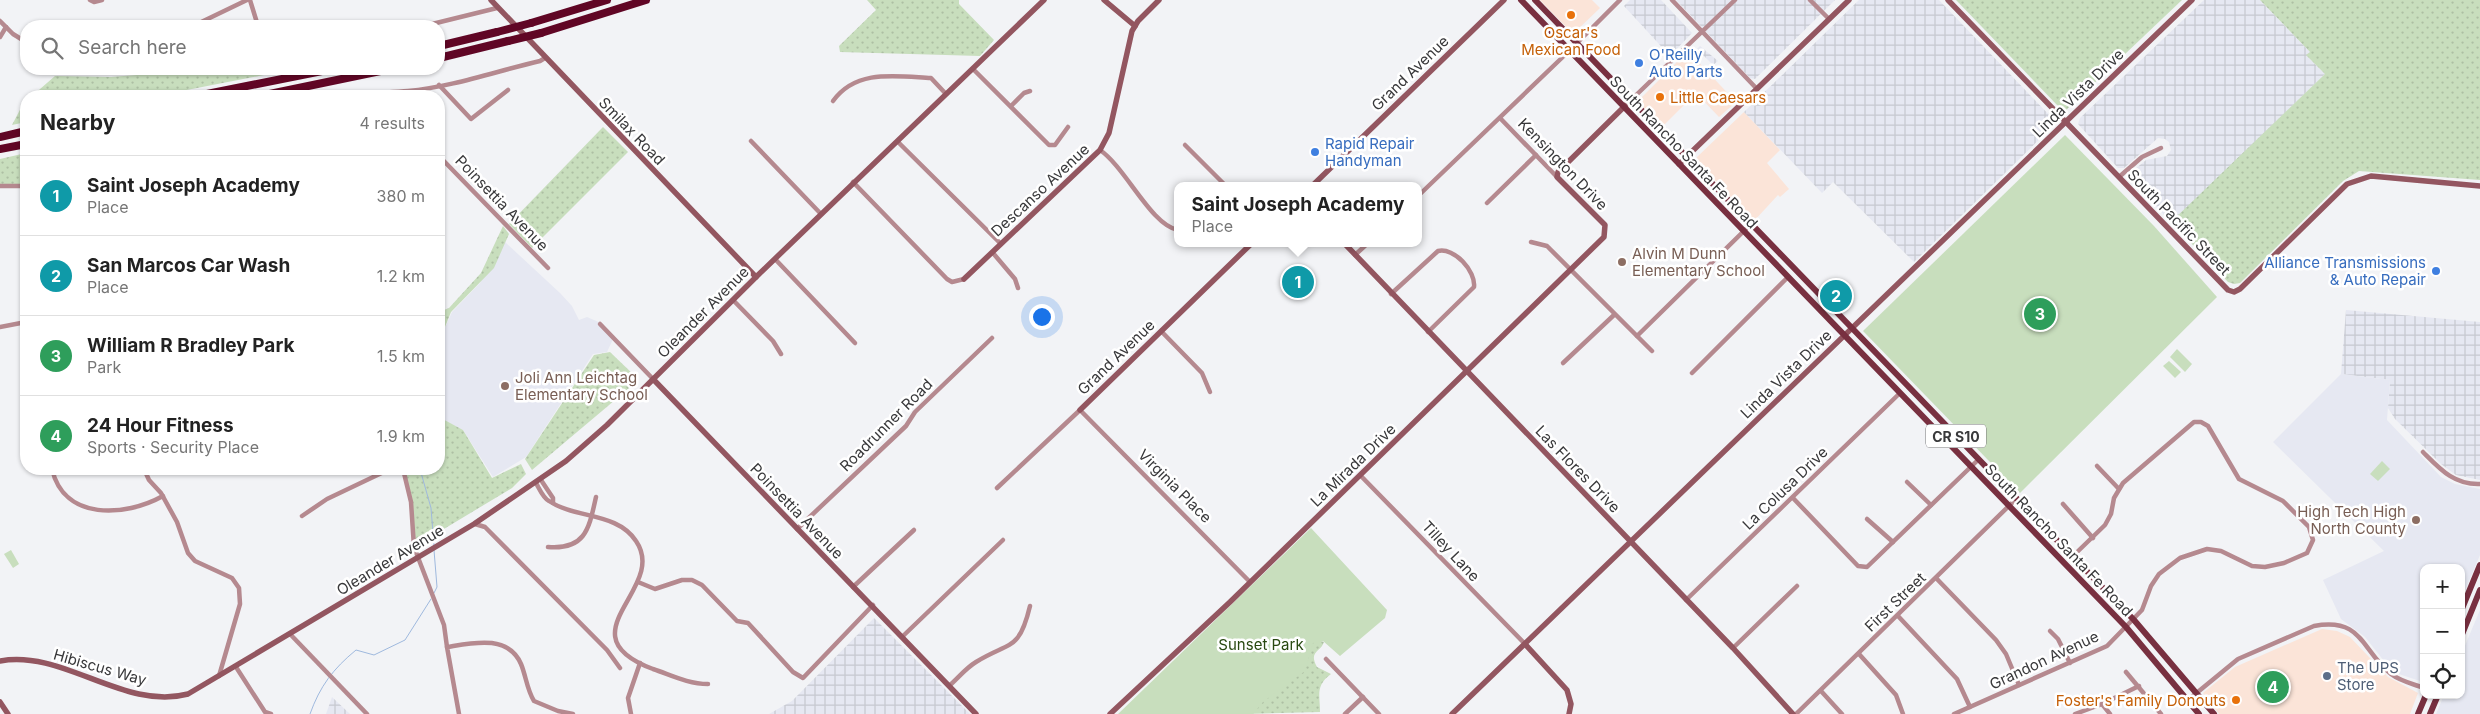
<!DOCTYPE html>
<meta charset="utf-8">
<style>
:root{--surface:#fff;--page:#f6f6f6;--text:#222;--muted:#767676;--line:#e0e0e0;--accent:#7c3aed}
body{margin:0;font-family:Inter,sans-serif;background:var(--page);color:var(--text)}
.controls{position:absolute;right:15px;bottom:15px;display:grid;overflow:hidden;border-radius:10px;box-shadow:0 1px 4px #0004}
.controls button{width:45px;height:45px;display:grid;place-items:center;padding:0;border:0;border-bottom:1px solid var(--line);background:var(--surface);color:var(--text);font:25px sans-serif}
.you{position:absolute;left:1041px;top:316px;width:18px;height:18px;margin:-12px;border:4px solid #fff;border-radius:50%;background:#1a73e8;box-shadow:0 0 0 8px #1a73e833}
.badge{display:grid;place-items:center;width:32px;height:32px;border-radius:50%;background:var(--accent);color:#fff;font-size:16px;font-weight:700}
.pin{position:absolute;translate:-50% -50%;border:2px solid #fff;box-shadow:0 1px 5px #0006}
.popup{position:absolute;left:1174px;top:182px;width:248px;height:65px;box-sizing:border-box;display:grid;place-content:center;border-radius:10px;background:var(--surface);filter:drop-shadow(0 1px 4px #0005);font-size:16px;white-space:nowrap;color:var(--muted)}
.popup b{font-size:19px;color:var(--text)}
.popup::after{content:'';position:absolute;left:50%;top:100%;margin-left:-10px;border:10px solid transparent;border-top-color:var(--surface)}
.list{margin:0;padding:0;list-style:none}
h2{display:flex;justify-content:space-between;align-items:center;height:65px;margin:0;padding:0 20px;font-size:21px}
h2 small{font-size:16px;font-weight:400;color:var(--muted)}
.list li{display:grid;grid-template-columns:32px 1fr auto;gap:15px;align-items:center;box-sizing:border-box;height:80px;padding:0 20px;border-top:1px solid var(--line)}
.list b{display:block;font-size:19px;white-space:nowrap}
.list p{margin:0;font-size:16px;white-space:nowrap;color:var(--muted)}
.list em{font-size:16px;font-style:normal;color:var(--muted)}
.icon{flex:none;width:28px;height:28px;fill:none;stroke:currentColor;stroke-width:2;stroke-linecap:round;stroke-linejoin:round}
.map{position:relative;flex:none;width:2480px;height:714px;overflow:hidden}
.search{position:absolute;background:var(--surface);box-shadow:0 1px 4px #0004;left:20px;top:20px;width:425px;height:55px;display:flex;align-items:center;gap:12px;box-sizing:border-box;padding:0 18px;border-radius:20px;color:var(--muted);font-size:19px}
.panel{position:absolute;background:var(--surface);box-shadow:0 1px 4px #0004;left:20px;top:90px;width:425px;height:385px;border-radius:20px}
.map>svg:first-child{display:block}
</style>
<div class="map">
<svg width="2480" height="714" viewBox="0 0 2480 714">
<defs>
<pattern id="industrial-grid" width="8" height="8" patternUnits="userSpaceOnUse" patternTransform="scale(1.25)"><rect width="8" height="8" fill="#e6e8f2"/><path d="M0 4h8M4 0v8" fill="none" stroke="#c6c8d0"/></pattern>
<pattern id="grass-dots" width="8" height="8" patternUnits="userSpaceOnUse" patternTransform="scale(1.25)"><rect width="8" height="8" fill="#c8debd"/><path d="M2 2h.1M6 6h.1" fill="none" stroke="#adbfa3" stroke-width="1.8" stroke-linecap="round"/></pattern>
</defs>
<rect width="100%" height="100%" fill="#f2f3f6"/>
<g fill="#fbe4d8">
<polygon points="1540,0 1592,0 1600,8 1573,34"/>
<polygon points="1688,51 1736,102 1719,117 1696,93 1662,127 1640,104 1640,99"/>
<polygon points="1744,112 1780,150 1767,163 1789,189 1780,197 1778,195 1754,221 1696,161 1697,157"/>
<polygon points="2322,629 2337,631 2350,637 2388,677 2418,693 2410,714 2219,714 2203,693 2235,667"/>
</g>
<g fill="url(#industrial-grid)">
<polygon points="1630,0 1661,0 1692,33 1670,56 1624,6"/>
<polygon points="1676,0 1835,0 1755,79 1750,78"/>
<polygon points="1859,0 1939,0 2053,119 2051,128 1914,262 1833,182 1822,193 1744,112"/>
<polygon points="2204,0 2260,0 2310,52 2307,56 2325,74 2172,223 2128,178 2129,174 2146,160 2167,156 2171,150 2169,142 2165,139 2158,138 2124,168 2118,168 2078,124 2080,118"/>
<polygon points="1700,46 1718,61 1713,65 1697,49"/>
<polygon points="2346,310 2480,322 2480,480 2456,475 2441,464 2395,419 2388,408 2390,380 2341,374"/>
<polygon points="874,618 970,714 769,714 792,701"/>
<polygon points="332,697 350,714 326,714"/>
</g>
<g fill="#e6e8f2">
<polygon points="505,242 560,293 572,306 579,320 587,317 601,323 614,337 607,352 593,354 526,457 493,477 463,430 439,418 439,356 443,332 452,312 480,283"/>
<polygon points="2341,374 2390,380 2387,420 2441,477 2455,484 2480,489 2480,555 2461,600 2461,568 2424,568 2423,682 2396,673 2388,666 2365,637 2341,619 2323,580 2384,551 2273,442"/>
<polygon points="2480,610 2480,714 2436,714 2444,695 2461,695 2461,655"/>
</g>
<g fill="url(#grass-dots)">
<polygon points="867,0 959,0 959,4 994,40 980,56 840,52 839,46 876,10"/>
<polygon points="1956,0 2182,0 2066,110 2057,105"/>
<polygon points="2260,0 2480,0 2480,180 2359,171 2343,181 2240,283 2234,284 2228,282 2171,222 2325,74 2306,55 2310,52"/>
<polygon points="201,70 269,74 156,96 32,96 55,76 111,77"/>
<polygon points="26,102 26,122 12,125 23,104"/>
<polygon points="603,127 628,152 532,248 509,224"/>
<polygon points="26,153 26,184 0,184 0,159"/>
<polygon points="503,226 509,234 494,268 451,312 443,332 439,356 439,312 449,308 481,273"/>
<polygon points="610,352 636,377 634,384 532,470 525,459 594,355"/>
<polygon points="439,417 463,430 492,478 521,464 526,474 512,488 414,547 414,524 403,469 439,469"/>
<path d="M1299 633 1324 642C1321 652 1308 651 1317 667L1331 674C1315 686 1320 695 1320 712L1245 714Z"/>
</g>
<g fill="#c8debd">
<polygon points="2065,135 2154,226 2217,297 2020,493 1863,331"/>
<polygon points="2177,349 2192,364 2185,372 2170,357"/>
<polygon points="2169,361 2181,372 2175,378 2163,366"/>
<polygon points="2382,461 2390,469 2378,481 2370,474"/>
<polygon points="1311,528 1387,610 1385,618 1340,656 1323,641 1313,643 1305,671 1263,702 1253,714 1118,714"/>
<polygon points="11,550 19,564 13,568 4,554"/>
</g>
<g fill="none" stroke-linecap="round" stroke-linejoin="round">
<g stroke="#9fb9de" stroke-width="1">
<polyline points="420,469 431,508 434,546"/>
<polyline points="434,593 437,587 434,550"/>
<path d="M310 714C320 686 333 669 356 650L374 655 405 640 431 599"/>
</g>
<g stroke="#b5898f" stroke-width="4.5">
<polyline points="90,0 94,2 102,0"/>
<polyline points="250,0 258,26"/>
<polyline points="1672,0 1757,89"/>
<polyline points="1810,0 1829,19"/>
<polyline points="0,21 13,34 26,42"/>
<polyline points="193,26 247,0"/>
<polyline points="424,26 497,8"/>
<polyline points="0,37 6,27"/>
<polyline points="1577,43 1620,0"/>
<polyline points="974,70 1049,145 1055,145 1068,127"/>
<polyline points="439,85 471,119 508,90"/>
<path d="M350 96C370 92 388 93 408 91 452 87 497 71 540 61L545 58"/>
<polyline points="1632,99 1735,0"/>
<path d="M833 101C856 69 895 76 931 78L946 94"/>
<polyline points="1011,106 1024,93 1030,91"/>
<polyline points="1500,118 1557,177"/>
<polyline points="751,141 821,214"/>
<polyline points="898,142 1000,243"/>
<polyline points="1185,145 1226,186"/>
<path d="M1100 150C1126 168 1151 225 1178 230"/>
<polyline points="439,156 548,268"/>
<polyline points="2119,177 2142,157 2161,148"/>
<polyline points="853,182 947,279 952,282 964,279"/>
<polyline points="0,186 26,186"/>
<polyline points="1418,196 1569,51"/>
<polyline points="1487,203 1536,155"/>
<polyline points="1531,242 1547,246 1652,351"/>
<polyline points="993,253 1015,279 1018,288"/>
<polyline points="1355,255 1368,243"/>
<polyline points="775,259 855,343"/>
<path d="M1391 294 1438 251C1454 247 1476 271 1474 287L1428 332"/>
<polyline points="733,300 773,341 781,354"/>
<polyline points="600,324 653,379"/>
<polyline points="0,327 26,322"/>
<polyline points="1161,331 1202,373 1210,392"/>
<polyline points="1637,336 1751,224"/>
<polyline points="1563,363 1614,315"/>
<polyline points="1692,373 1787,278"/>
<path d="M2423 452C2440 469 2454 485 2480 484"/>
<polyline points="2097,466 2119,489"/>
<path d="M52 469C64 521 125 517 163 496"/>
<polyline points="144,469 149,480 161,493 177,522 188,553 195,561 232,578 239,588 240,604 219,676"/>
<polyline points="403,469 411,502 414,547 444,625 447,647"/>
<polyline points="1360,475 1525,644"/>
<polyline points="541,480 553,498 553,503"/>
<polyline points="1907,482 1931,505"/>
<path d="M536 483C539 488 543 498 549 501 576 519 617 512 636 541 669 589 561 634 653 669 671 675 688 684 708 684"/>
<polyline points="997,488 1080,410 1250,582"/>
<polyline points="1793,498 1858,566 1867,567 1979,459"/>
<polyline points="2063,504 2093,538"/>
<polyline points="302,516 327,499 390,469"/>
<polyline points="1867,519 1893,542"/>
<polyline points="475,524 485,527 607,650 620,668"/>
<polyline points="797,529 906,426 915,412 992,338"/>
<path d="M548 547C586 550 589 528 596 497"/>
<polyline points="1936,578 1996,640 2006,654 2019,685"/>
<polyline points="638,582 655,589 682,580 692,580 702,585 737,621 748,623 793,672 803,678 873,605"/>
<polyline points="853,587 914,530"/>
<polyline points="1686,600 1900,393"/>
<polyline points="1898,616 1957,679 1970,707"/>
<polyline points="2050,631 2058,639 2070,663"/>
<polyline points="290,634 367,714"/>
<polyline points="903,636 1003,540"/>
<polyline points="1733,648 1797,586"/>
<polyline points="1859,654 1896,695 1903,714"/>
<polyline points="1326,659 1379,714"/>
<polyline points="236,667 265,712 271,714"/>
<polyline points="2126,672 2161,714"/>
<path d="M949 686C958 678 966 668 976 662 1010 641 1019 652 1030 606"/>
<polyline points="1821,691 1842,714"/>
<path d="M2188 700 2238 659 2314 626C2363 617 2361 650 2391 674 2400 681 2413 684 2424 688"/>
<polyline points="2102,704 2110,714"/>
<path d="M459 714 447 647C472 643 508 634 521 664 526 676 527 690 534 701L558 711 573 714"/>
<polyline points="631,714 628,698 640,663"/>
<polyline points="1345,714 1363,697"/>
<polyline points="1796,714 2017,498"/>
<polyline points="1954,714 2107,646 2142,610 2151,586 2159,574 2180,558 2207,549 2221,551 2252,566 2265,567 2284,563 2307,553 2313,540 2309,527 2283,501 2239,479 2208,426 2201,422 2194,422 2123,483 2114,498 2111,514 2105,525 2073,556"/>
<polyline points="2075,714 2102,704 2139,686"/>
</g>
<g stroke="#935660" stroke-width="5.5">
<polyline points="491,0 756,277"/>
<polyline points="1104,0 1135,26"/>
<polyline points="1948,0 2228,290 2234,292 2240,289 2347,184 2371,176 2480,186"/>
<polyline points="1679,164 1849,0"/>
<polyline points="1312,186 1504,0"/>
<polyline points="1344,243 1733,648 1793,714"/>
<polyline points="964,279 1100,150 1109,133 1132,31 1138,21 1159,0"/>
<polyline points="653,379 976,714"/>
<polyline points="1080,410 1252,243"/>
<polyline points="1525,644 1567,690 1571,704 1569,714"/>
<path d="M0 661C63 649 124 711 188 694L474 524 566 461 607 425 756 277 1044 0"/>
<polyline points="0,702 8,714"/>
<polyline points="1110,714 1230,602 1604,237 1605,225 1557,177 1558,172 1632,99"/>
<polyline points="1452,714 2192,0"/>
</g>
<g stroke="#783040" stroke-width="6">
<polyline points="1521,0 2126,627 2199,714"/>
<polyline points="1535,0 2134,620 2214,714"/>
<polyline points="2461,611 2480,565"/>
<polyline points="2461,637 2480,590"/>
<polyline points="2418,714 2426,695"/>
<polyline points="2430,714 2438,695"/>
</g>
<g stroke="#600625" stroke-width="8">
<polyline points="531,23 607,0"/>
<polyline points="541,33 646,0"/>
<polyline points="439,46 497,32"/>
<polyline points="439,58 508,41"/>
<polyline points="197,96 332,69"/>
<polyline points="260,96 390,69"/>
<polyline points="0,137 26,131"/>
<polyline points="0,149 26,144"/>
</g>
<g stroke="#600625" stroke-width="8">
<polyline points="497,32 531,23"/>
<polyline points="508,41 541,33"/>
</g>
</g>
<g fill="#e8710a" stroke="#fff" stroke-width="2">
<circle cx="1571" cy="15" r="5"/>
<circle cx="1660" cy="97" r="5"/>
<circle cx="2236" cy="700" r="5"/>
</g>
<g fill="#3f7fe0" stroke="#fff" stroke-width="2">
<circle cx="1639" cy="63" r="5"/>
<circle cx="1315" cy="152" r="5"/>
<circle cx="2436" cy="271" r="5"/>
</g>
<g fill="#8d6e63" stroke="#fff" stroke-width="2">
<circle cx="1622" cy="262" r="5"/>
<circle cx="505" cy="386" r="5"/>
<circle cx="2416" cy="520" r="5"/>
</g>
<circle fill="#5c6f8a" stroke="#fff" stroke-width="2" cx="2327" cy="676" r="5"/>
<g text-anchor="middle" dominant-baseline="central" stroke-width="5" stroke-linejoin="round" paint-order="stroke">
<rect fill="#fff" stroke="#747476" stroke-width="1" x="1926" y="424.5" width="60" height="23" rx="4"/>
<g font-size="14" font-weight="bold" fill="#39393b">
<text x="1956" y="436">CR S10</text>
</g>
<g font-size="15" fill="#c56008" stroke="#fff">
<text x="1571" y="32">Oscar's<tspan x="1571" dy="17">Mexican Food</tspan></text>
<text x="1670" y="97" text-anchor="start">Little Caesars</text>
<text x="2226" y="700" text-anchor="end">Foster's Family Donouts</text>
</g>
<g font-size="15" fill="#366cbe" stroke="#fff" text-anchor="start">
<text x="1649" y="54">O'Reilly<tspan x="1649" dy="17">Auto Parts</tspan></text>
<text x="1325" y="143">Rapid Repair<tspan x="1325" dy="17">Handyman</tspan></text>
<text x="2426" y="262" text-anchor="end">Alliance Transmissions<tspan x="2426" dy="17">&amp; Auto Repair</tspan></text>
</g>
<g font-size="15" fill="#39393b" stroke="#fff">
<text transform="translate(1410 73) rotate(-44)">Grand Avenue</text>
<text transform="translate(2078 93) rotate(-44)">Linda Vista Drive</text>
<text transform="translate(632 131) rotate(46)">Smilax Road</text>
<text transform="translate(1684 152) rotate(46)">South Rancho Santa Fe Road</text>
<text transform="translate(1563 164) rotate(46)">Kensington Drive</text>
<text transform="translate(1040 190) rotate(-43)">Descanso Avenue</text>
<text transform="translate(502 203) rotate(46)">Poinsettia Avenue</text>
<text transform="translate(2179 222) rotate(46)">South Pacific Street</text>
<text transform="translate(703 312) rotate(-45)">Oleander Avenue</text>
<text transform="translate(1116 357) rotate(-44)">Grand Avenue</text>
<text transform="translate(1786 374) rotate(-44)">Linda Vista Drive</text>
<text transform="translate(886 425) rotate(-45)">Roadrunner Road</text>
<text transform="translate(1353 465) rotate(-44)">La Mirada Drive</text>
<text transform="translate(1578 469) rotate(46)">Las Flores Drive</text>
<text transform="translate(1175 486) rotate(45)">Virginia Place</text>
<text transform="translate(1785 488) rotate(-44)">La Colusa Drive</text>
<text transform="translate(797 511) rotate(46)">Poinsettia Avenue</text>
<text transform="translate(2059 540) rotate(46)">South Rancho Santa Fe Road</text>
<text transform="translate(1451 551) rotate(47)">Tilley Lane</text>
<text transform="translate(390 560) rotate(-31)">Oleander Avenue</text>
<text transform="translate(1895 602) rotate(-44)">First Street</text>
<text transform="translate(2044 660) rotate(-25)">Grandon Avenue</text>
<text transform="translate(100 667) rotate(16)">Hibiscus Way</text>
</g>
<g font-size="15" fill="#785e54" stroke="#fff" text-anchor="start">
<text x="1632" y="253">Alvin M Dunn<tspan x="1632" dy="17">Elementary School</tspan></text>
<text x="515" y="377">Joli Ann Leichtag<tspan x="515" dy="17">Elementary School</tspan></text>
<text x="2406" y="511" text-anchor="end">High Tech High<tspan x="2406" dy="17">North County</tspan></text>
</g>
<g font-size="15" fill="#284810" stroke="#fff">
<text x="1261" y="644">Sunset Park</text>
</g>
<g font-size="15" fill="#4e5e75" stroke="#fff" text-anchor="start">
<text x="2337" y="667">The UPS<tspan x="2337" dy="17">Store</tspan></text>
</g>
</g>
</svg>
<div class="controls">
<button>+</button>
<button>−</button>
<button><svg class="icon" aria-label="locate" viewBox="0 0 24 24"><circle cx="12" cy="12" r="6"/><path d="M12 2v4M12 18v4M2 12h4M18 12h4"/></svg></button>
</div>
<div class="you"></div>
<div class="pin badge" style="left:1298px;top:282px;background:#0f9aa8">1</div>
<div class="popup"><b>Saint Joseph Academy</b>Place</div>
<div class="pin badge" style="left:1836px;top:296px;background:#0f9aa8">2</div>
<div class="pin badge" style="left:2040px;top:314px;background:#2e9e5b">3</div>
<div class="pin badge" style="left:2273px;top:687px;background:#2e9e5b">4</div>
<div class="search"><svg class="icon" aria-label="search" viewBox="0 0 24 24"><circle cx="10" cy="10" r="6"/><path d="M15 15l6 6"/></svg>Search here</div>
<section class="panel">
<h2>Nearby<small>4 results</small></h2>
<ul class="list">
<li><span class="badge" style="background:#0f9aa8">1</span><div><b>Saint Joseph Academy</b><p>Place</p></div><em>380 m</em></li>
<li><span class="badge" style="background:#0f9aa8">2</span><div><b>San Marcos Car Wash</b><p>Place</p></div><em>1.2 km</em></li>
<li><span class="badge" style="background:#2e9e5b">3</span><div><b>William R Bradley Park</b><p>Park</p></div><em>1.5 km</em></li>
<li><span class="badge" style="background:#2e9e5b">4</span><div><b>24 Hour Fitness</b><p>Sports · Security Place</p></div><em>1.9 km</em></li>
</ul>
</section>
</div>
